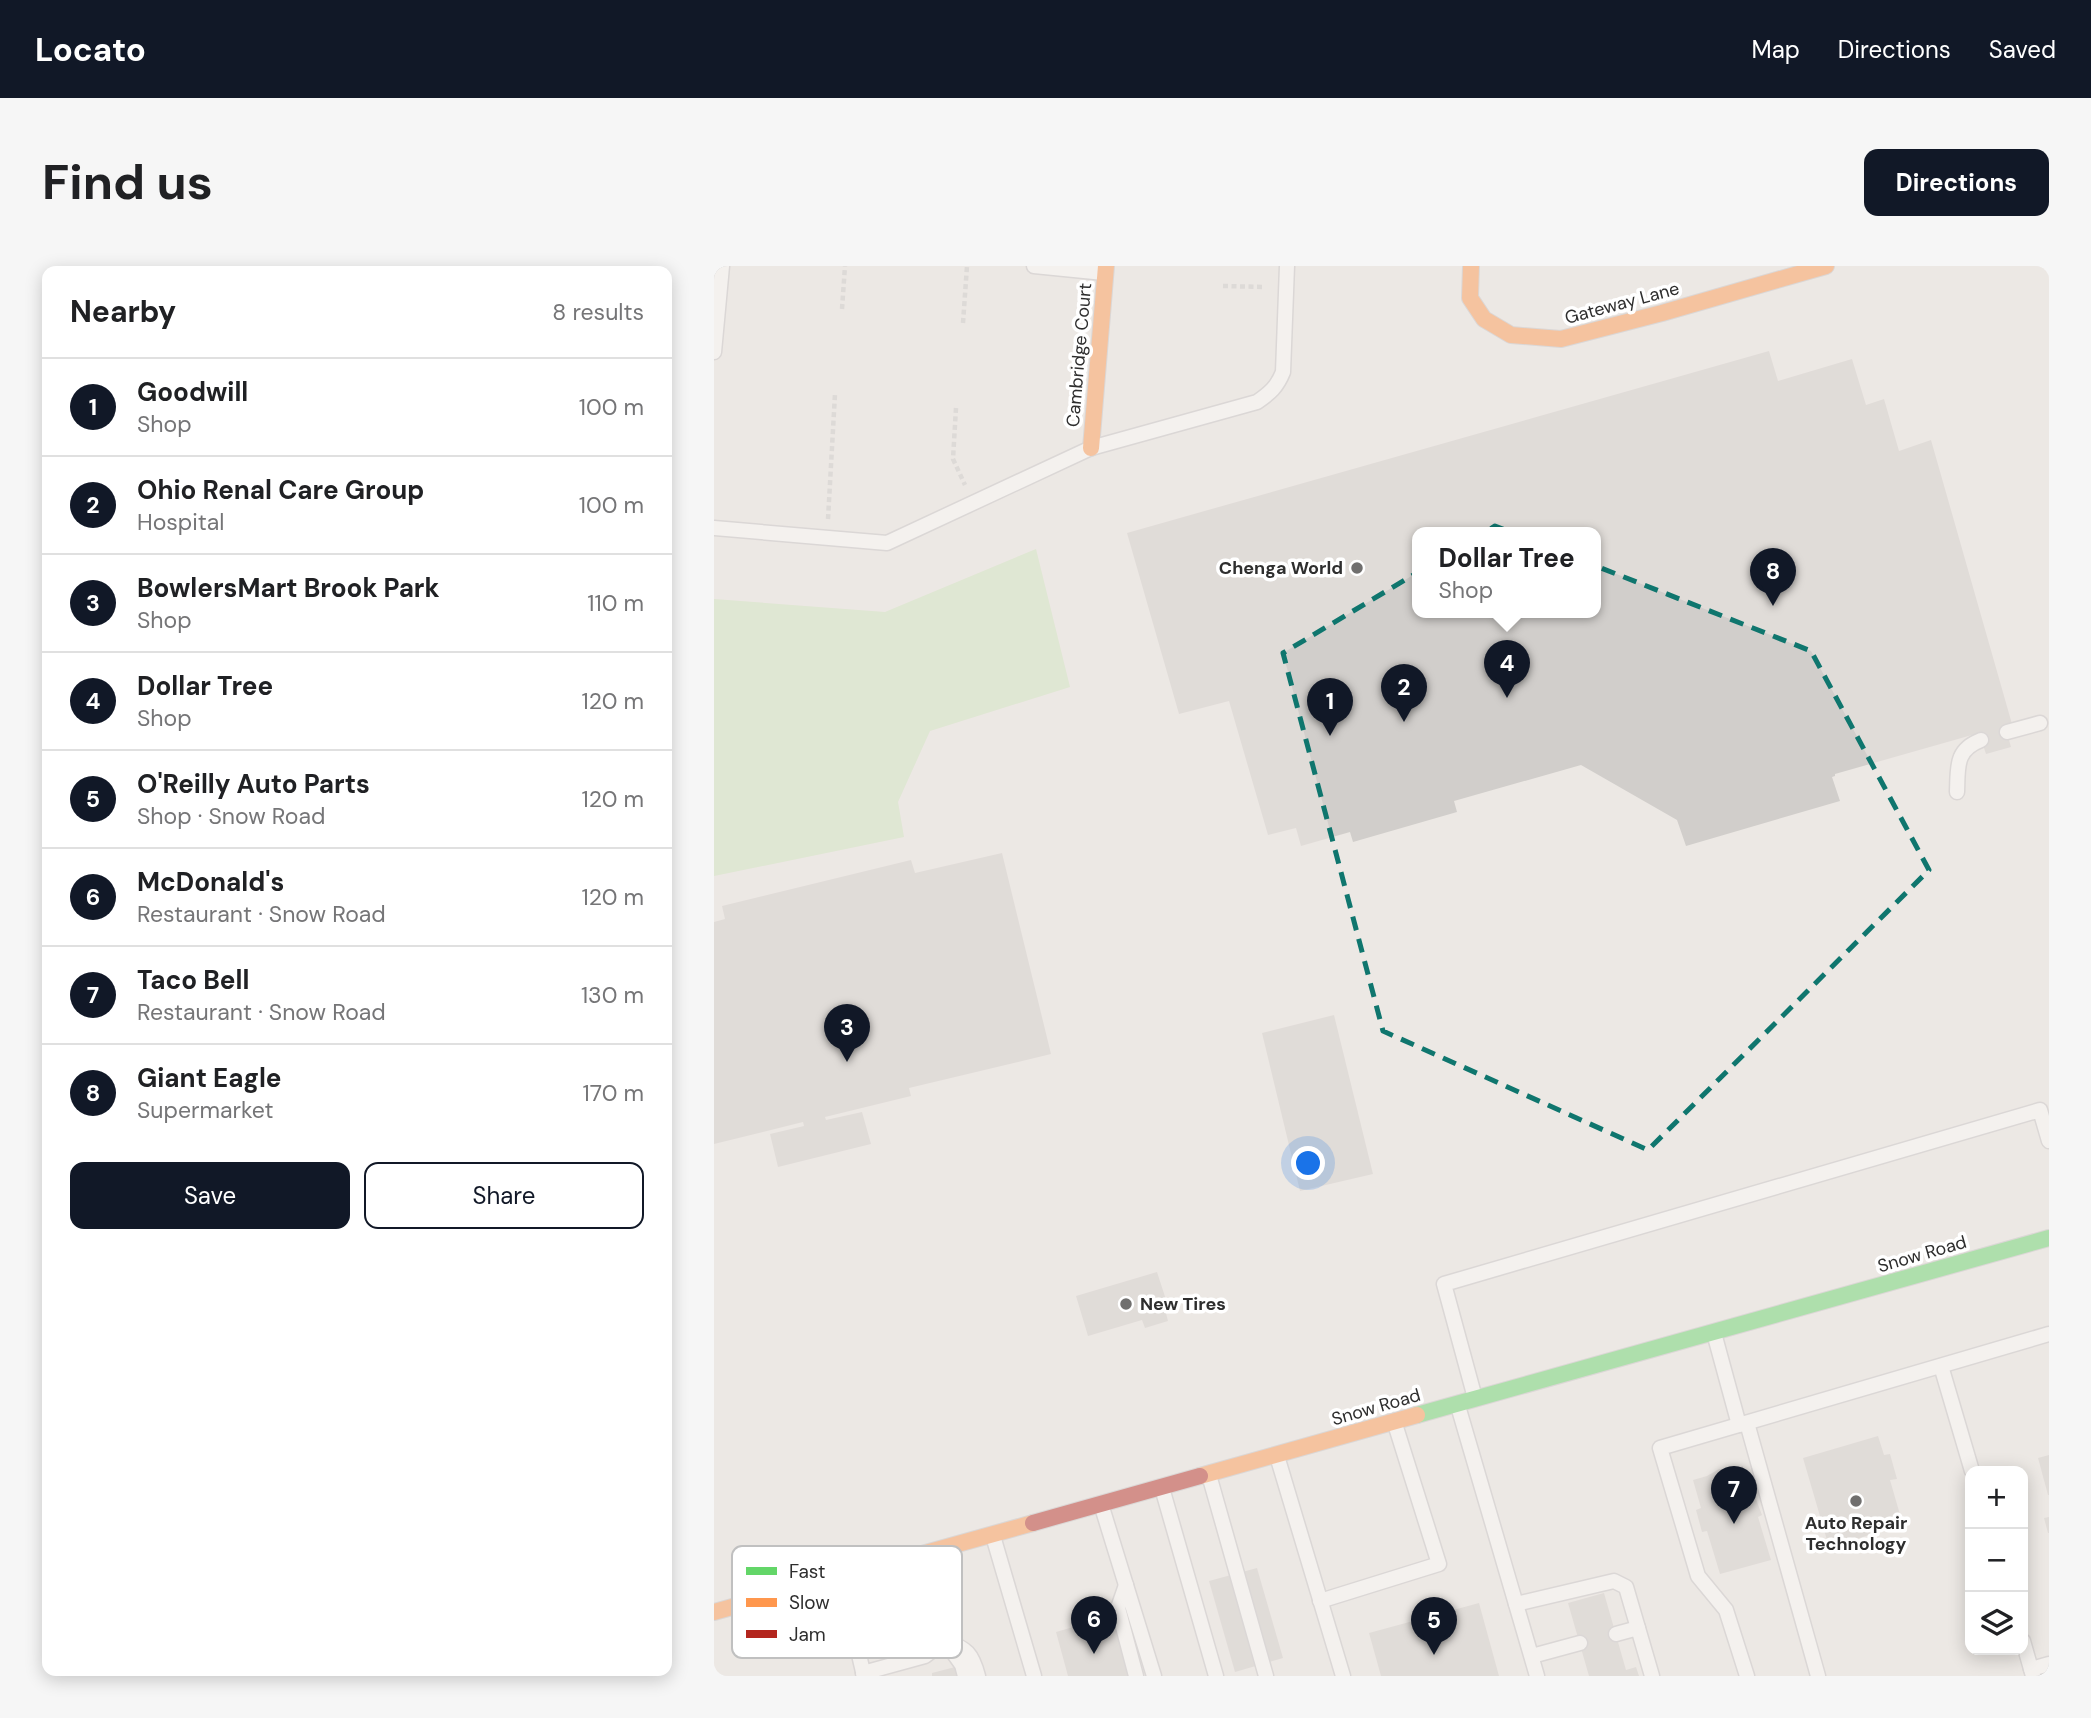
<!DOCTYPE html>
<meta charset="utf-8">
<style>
:root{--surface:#fff;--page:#f6f6f6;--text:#202124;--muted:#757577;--line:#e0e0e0;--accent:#111827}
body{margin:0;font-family:"DM Sans",sans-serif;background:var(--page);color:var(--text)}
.controls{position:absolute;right:21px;bottom:21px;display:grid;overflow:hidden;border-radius:14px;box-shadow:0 4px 18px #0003}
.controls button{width:63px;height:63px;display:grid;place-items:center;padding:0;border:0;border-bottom:2px solid var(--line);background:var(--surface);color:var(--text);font:35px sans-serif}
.you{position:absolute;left:595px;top:898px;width:24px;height:24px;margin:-18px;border:5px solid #fff;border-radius:50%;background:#1a73e8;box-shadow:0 0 0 10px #1a73e833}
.badge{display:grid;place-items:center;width:46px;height:46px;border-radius:50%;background:var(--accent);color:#fff;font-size:23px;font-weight:700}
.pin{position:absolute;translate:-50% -58px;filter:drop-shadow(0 2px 4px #0008)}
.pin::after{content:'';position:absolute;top:37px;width:24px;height:21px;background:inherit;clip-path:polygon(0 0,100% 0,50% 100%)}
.popup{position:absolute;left:698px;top:261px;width:189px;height:91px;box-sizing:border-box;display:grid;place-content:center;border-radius:14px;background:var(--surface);filter:drop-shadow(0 2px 5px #0005);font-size:23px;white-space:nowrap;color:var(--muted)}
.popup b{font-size:26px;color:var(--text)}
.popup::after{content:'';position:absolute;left:50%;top:100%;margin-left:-14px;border:14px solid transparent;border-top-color:var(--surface)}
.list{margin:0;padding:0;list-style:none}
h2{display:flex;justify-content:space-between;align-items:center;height:91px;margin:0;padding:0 28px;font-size:30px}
h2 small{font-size:23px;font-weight:400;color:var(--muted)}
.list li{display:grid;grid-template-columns:46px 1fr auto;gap:21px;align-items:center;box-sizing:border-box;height:98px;padding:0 28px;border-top:2px solid var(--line)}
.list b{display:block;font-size:26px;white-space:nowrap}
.list p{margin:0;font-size:23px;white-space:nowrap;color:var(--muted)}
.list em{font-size:23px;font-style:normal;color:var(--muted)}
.actions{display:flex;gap:14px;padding:21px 28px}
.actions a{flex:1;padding:16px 0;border:2px solid var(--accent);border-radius:14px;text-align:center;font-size:24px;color:var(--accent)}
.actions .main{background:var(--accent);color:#fff}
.icon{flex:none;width:38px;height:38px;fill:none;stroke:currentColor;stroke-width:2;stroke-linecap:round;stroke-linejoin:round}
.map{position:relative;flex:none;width:1335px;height:1410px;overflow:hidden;border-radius:14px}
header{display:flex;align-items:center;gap:42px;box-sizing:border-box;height:98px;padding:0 35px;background:var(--accent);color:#fff}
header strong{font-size:33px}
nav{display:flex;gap:38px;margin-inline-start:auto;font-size:24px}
.intro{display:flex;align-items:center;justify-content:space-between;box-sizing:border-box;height:168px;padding:0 42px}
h1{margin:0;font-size:49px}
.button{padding:18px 32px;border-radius:14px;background:var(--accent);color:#fff;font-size:24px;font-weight:700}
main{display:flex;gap:42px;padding:0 42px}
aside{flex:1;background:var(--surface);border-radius:14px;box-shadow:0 4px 18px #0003}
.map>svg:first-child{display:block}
</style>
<header>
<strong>Locato</strong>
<nav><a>Map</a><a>Directions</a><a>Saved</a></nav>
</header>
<div class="intro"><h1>Find us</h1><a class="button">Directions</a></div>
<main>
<aside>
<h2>Nearby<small>8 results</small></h2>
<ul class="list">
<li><span class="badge">1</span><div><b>Goodwill</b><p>Shop</p></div><em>100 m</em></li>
<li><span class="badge">2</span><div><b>Ohio Renal Care Group</b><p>Hospital</p></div><em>100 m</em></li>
<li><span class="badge">3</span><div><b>BowlersMart Brook Park</b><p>Shop</p></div><em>110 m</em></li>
<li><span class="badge">4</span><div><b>Dollar Tree</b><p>Shop</p></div><em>120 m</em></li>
<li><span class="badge">5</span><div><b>O'Reilly Auto Parts</b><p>Shop · Snow Road</p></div><em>120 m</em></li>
<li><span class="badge">6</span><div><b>McDonald's</b><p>Restaurant · Snow Road</p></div><em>120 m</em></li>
<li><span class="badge">7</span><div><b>Taco Bell</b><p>Restaurant · Snow Road</p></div><em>130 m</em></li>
<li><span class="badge">8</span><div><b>Giant Eagle</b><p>Supermarket</p></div><em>170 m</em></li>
</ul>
<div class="actions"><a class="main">Save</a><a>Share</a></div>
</aside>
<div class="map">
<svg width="1335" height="1410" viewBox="0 0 1335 1410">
<rect width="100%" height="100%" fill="#ece8e4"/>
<polygon fill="#cee6be" points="322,283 356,421 216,465 184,536 190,571 0,610 0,333 171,346"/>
<g fill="#d1cecb" fill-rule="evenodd">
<path d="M1055 85 1064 115 1138 93 1152 139 1170 133 1185 185 1217 174 1298 458 1291 460 1297 481 1272 488 1265 467 1121 508V510L1118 511 1126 535 972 580 963 554 867 499 740 535 743 546 639 576 636 566 587 580 582 562 554 569 515 435 465 448 413 267ZM704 266H882V346H704Z"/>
<polygon points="288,587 337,788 195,822 197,830 111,851 112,854 148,846 157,878 64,901 56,868 90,860 89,856 0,878 0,656 11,653 8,640 197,594 201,607"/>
<polygon points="620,749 659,908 586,925 548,767"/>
<polygon points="443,1006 456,1046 452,1047 454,1055 431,1062 428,1054 374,1070 362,1030"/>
<polygon points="1164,1170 1170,1189 1176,1188 1183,1213 1176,1214 1189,1259 1115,1281 1089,1192"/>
<polygon points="1335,1189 1335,1229 1334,1229 1324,1192"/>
<polygon points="1029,1200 1037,1228 1040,1228 1048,1249 1044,1251 1057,1294 1006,1308 993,1265 988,1266 982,1244 987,1242 979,1214 993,1210 1005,1203 1014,1204"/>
<polygon points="1335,1251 1335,1267 1334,1267 1330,1252"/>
<polygon points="543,1302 569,1392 521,1406 495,1315"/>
<polygon points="890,1327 912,1404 922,1401 925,1410 875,1410 854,1337"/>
<polygon points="765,1337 785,1410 667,1410 655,1367"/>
<polygon points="401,1349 418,1410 354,1410 342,1366"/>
<polygon points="245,1400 247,1410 218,1410 218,1407"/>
</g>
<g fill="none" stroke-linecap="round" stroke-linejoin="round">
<defs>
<g id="lane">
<polyline points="320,0 390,7"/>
<polyline points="0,86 8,0"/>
<path d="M0 262 173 277 377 182 543 136C556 127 563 121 569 106L573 0"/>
<polyline points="1293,466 1326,457"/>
<path d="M1243 526C1244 501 1241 484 1267 474"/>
<polyline points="1000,1067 1025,1159"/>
<polyline points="1227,1100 1258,1205"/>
<polyline points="761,1132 730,1018 1326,844 1335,875"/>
<polyline points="744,1140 823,1410"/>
<polyline points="1033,1157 1104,1410"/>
<polyline points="563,1190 629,1410"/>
<polyline points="495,1209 552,1410"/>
<polyline points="448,1222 502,1410"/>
<polyline points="387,1238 440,1410"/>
<polyline points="279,1270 320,1410"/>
<polyline points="206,1289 231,1375 248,1399 251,1410"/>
<polyline points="127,1312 150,1410"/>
<polyline points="412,1319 404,1342 422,1410"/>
<polyline points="606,1335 725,1298 681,1158"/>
<polyline points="802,1338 900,1315 912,1321 938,1410"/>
<polyline points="902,1368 924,1362"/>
<path d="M231 1375C253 1382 258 1388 264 1410"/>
<polyline points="1309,1375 1319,1410"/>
<polyline points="818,1390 866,1377"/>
<polyline points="1317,1403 1335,1398"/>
<polyline points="149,1407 211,1390 231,1375"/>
<polyline points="1033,1410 1012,1344 984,1310 946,1182 1335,1068"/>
</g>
<polyline id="fast" points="703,1149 1335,972"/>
<g id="slow">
<polyline points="757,0 756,32 770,53 797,69 847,73 948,47 1112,0"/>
<polyline points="377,182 392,0"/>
<polyline points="486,1210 703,1149"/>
<polyline points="0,1346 319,1257"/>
</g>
<polyline id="jam" points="319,1257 486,1210"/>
</defs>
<use href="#lane" stroke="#c5c4c5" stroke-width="17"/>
<use href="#fast" stroke="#c5c4c5" stroke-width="18"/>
<use href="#slow" stroke="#c5c4c5" stroke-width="18"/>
<use href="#jam" stroke="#c5c4c5" stroke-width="18"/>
<g stroke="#c9c9c8" stroke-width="4.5" stroke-dasharray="5 3.5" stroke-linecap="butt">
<polyline points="509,20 551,21"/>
<polyline points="128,43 131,0"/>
<polyline points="249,57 253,0"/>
<polyline points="242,142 239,193 251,219"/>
<polyline points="114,253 121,128"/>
</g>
<use href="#lane" stroke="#fcfcfb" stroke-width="14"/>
<use href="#fast" stroke="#63d668" stroke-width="16"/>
<use href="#slow" stroke="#ff974d" stroke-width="16"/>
<use href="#jam" stroke="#b3261e" stroke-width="16"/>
</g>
<path d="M0 0H1335V1410H0ZM781 260 1097 385 1215 604 934 884 669 765 569 387Z" fill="#ece8e4" fill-opacity=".55" fill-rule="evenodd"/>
<path fill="none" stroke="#0f766e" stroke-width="5" stroke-dasharray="14 9" stroke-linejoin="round" d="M781 260 1097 385 1215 604 934 884 669 765 569 387Z"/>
<g fill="#706f6e" stroke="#fff" stroke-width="2.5">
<circle cx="643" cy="302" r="7"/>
<circle cx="412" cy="1038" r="7"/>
<circle cx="1142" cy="1235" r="7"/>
</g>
<g text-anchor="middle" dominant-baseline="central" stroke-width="7" stroke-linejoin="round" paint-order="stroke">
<g font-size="18" fill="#2e2e2e" stroke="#fff">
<text transform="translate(908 37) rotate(-15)">Gateway Lane</text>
<text transform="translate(365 89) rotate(-85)">Cambridge Court</text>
<text transform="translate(1208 988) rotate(-16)">Snow Road</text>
<text transform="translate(662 1141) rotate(-16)">Snow Road</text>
</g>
<g font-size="18" font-weight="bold" fill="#2e2e2e" stroke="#fff" text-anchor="end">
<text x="629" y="302">Chenga World</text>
<text x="426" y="1038" text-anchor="start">New Tires</text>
<text x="1142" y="1257" text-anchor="middle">Auto Repair<tspan x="1142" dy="21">Technology</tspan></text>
</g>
</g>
<rect x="18" y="1280" width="230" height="112" rx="10" fill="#fff" stroke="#c0c0c0" stroke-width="2"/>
<rect x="32" y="1301" width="31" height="8" fill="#63d668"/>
<rect x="32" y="1332" width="31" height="9" fill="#ff974d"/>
<rect x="32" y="1364" width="31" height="8" fill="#b3261e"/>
<g font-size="19" fill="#2e2e2e">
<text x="75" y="1312">Fast</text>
<text x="75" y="1343">Slow</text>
<text x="75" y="1375">Jam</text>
</g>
</svg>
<div class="controls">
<button>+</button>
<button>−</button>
<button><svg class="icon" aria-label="layers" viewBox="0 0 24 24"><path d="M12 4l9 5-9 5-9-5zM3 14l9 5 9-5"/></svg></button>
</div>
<div class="you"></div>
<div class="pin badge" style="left:616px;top:470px">1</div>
<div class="pin badge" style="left:690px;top:456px">2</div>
<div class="pin badge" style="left:133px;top:796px">3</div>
<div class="pin badge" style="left:793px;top:432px">4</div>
<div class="popup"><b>Dollar Tree</b>Shop</div>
<div class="pin badge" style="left:720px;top:1389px">5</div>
<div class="pin badge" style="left:380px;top:1388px">6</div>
<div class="pin badge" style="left:1020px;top:1258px">7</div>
<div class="pin badge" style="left:1059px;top:340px">8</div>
</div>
</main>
